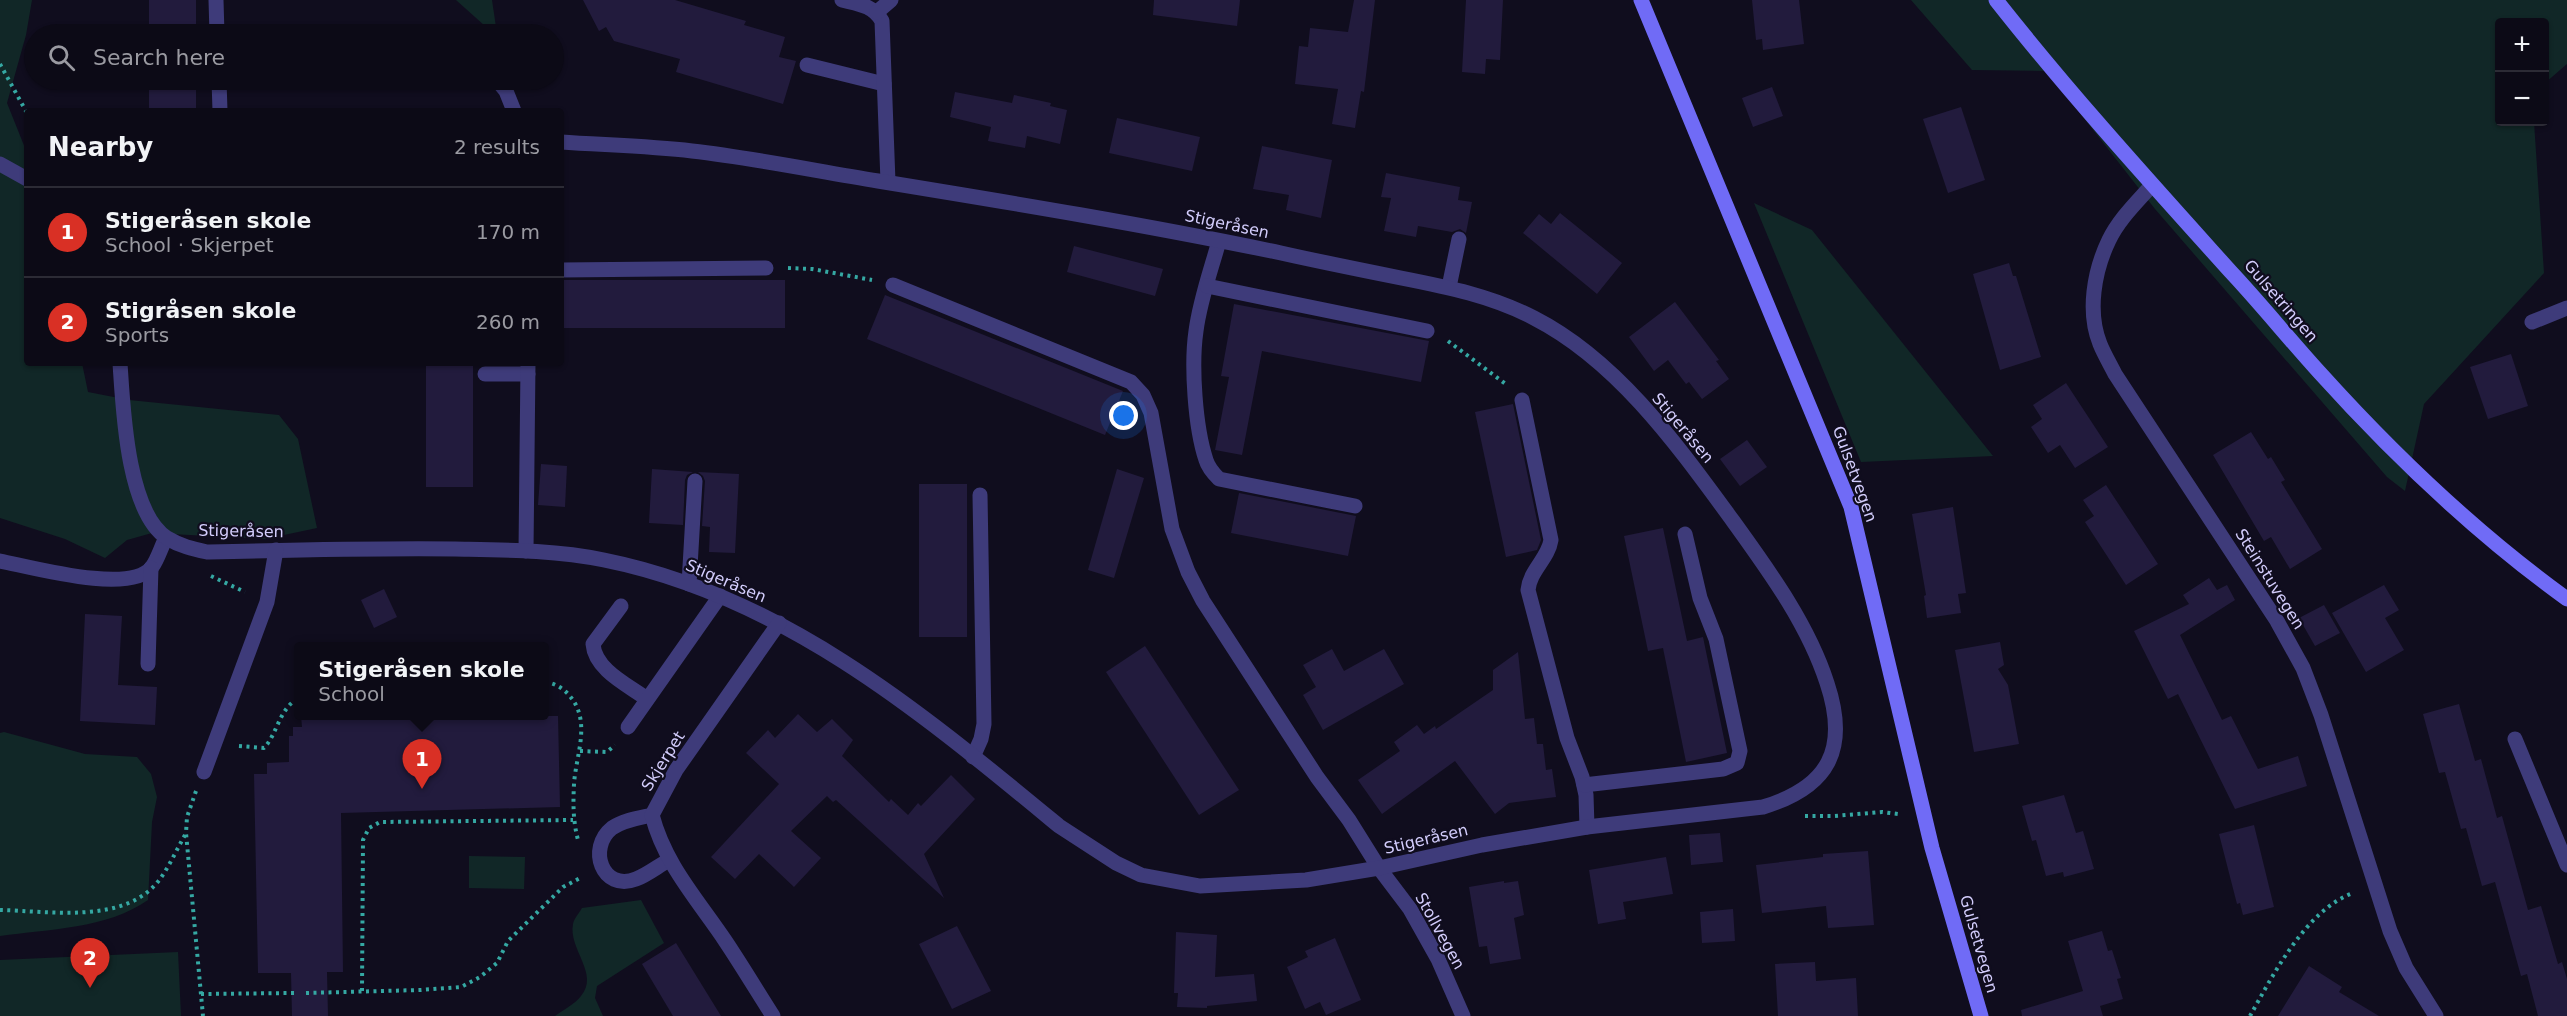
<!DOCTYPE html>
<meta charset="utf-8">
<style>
:root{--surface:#0c0a16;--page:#1a1823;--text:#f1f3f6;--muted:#9a9aa1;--line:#2c2b35;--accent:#d93025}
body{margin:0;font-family:"DejaVu Sans",sans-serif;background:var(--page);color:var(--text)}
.controls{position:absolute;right:18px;top:18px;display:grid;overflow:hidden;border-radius:6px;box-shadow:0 2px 4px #0004}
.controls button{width:54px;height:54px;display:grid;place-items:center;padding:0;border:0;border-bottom:2px solid var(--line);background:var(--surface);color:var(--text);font:30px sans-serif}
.you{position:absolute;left:1124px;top:416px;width:21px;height:21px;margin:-15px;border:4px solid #fff;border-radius:50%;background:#1a73e8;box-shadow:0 0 0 9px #1a73e833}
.badge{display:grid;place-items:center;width:39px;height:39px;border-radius:50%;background:var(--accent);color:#fff;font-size:20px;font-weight:700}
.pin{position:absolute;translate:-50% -50px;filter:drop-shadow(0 2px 3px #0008)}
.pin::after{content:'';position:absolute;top:32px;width:21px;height:18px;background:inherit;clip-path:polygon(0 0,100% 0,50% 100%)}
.popup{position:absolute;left:294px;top:642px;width:255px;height:78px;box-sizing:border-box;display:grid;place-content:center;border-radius:6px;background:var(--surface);filter:drop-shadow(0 2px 4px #0005);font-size:20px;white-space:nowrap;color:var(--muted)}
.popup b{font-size:22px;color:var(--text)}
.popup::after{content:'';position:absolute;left:50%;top:100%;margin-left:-12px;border:12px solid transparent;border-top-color:var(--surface)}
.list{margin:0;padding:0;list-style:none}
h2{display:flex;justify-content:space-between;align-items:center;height:78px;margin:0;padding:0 24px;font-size:26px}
h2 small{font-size:20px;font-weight:400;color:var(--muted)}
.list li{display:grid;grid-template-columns:39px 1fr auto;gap:18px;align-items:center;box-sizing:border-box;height:90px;padding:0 24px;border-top:2px solid var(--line)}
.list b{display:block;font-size:22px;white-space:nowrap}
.list p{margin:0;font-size:20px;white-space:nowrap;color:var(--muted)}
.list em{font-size:20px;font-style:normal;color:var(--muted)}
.icon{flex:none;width:33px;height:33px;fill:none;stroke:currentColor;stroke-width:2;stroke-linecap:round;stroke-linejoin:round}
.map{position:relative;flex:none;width:2567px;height:1016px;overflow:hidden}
.search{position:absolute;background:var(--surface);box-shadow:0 2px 4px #0004;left:24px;top:24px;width:540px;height:66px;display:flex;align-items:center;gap:15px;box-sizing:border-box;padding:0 21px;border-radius:33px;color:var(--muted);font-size:22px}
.panel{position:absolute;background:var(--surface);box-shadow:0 2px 4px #0004;left:24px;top:108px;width:540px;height:258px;border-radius:6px}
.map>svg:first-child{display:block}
</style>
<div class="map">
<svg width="2567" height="1016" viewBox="0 0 2567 1016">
<rect width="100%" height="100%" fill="#100d1e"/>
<g fill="#112727">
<polygon points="0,0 32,0 26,35 7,103 27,153 27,363 82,363 88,392 129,400 279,415 298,439 317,528 265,539 152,533 127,540 105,558 65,539 0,518"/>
<polygon points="456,0 492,0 497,34 494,34"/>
<polygon points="1911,0 2567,0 2567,64 2545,83 2544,22 2500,22 2500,122 2534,122 2544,273 2424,404 2405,491 2387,477 2155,209 2047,71 1972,70"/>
<polygon points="1754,203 1812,230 1993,456 1861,462"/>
<path d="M4 732 85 754 137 757 151 774 157 797 152 822 148 900C107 929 48 929 0 936V733Z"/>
<polygon points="469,856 525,857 524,889 469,888"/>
<path d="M641 900 664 943 597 986 595 998 603 1016H555C563 1010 575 1004 581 996 600 974 568 949 573 924 574 919 579 913 582 908Z"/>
<polygon points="178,952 181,1016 0,1016 0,960"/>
</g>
<g fill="#221b3d">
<rect x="149" y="0" width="47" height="34"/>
<polygon points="583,0 675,0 746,21 744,25 785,37 779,57 796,61 783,104 676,72 680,59 614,41 606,27 599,31"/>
<polygon points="1154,0 1240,0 1237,26 1153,15"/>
<polygon points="1354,0 1375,0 1364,92 1361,91 1355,128 1332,124 1338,89 1295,84 1299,46 1308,47 1310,28 1348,32"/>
<polygon points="1466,0 1503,0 1500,60 1486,59 1485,74 1462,72"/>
<polygon points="1752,0 1799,0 1804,44 1763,50 1762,39 1756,40"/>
<rect x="149" y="80" width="47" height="31"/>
<polygon points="1772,87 1783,116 1753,127 1742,98"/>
<polygon points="955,92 1012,103 1014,95 1051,103 1050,106 1067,110 1060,144 1027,136 1025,148 988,141 991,127 950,117"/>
<polygon points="1961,107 1985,180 1948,193 1923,119"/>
<polygon points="1117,118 1200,137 1192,171 1109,153"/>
<polygon points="1262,146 1332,160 1321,218 1286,210 1289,195 1253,189"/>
<polygon points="1386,173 1460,187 1458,200 1472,202 1466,233 1460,229 1452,232 1418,226 1416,237 1384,231 1391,198 1381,197"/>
<polygon points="1560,213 1622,263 1597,294 1523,233 1539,214 1551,224"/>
<polygon points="1074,246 1163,269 1155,296 1067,272"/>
<polygon points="2009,263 2013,276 2016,276 2041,357 2000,370 1973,274"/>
<rect x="561" y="280" width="224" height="48"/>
<polygon points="885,295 1123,391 1105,435 867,339"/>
<polygon points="1675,302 1719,360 1716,361 1729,379 1702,399 1689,382 1686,384 1668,360 1654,371 1629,337"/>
<polygon points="1234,304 1429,341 1421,382 1262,351 1242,455 1215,450 1229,377 1221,376"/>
<polygon points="2511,354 2528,406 2488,419 2470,367"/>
<rect x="426" y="363" width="47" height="124"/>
<polygon points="2066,383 2108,447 2075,468 2060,445 2048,453 2031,427 2042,419 2033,405"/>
<polygon points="1513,404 1541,540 1537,550 1506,557 1475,412"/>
<polygon points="2251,432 2268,459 2271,457 2285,480 2281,482 2322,549 2290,569 2271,537 2264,541 2213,455"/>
<polygon points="1747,440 1767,467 1740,486 1720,459"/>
<polygon points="541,464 567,466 565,507 538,505"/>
<polygon points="652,469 693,472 687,475 685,480 683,525 649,523"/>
<polygon points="1117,469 1144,478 1114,578 1088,570"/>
<polygon points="698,472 739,474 735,553 709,552 710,527 702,526 705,481 703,476"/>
<rect x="919" y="484" width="48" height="153"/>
<polygon points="2106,485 2158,564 2126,585 2085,522 2094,516 2083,500"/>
<polygon points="1239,493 1356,516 1348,556 1231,533"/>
<polygon points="1953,507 1966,593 1958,594 1961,613 1927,618 1924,596 1926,595 1912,514"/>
<polygon points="1663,528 1687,641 1703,637 1727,753 1686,762 1663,648 1648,651 1624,536"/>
<polygon points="2209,578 2217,590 2227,585 2235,600 2180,635 2222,720 2231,716 2258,769 2298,756 2307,786 2235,809 2178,694 2168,699 2134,631 2189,604 2183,595"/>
<polygon points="2384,585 2399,610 2385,618 2404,650 2366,672 2332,613"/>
<polygon points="384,589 397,617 374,628 361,600"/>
<polygon points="2324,605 2340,633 2315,646 2299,618"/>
<polygon points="85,614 122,616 118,685 157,687 155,725 80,721"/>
<polygon points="2000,642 2004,665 1998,669 2008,685 2019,744 1974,752 1955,650"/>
<polygon points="1145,646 1239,790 1199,815 1106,672"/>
<polygon points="1332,649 1344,671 1384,649 1404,684 1323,730 1303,695 1316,687 1303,665"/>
<polygon points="1518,652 1525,719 1534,718 1537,744 1543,744 1546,770 1552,769 1556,797 1509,803 1495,814 1455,761 1382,814 1358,780 1400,751 1394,742 1417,725 1424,734 1435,726 1436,729 1493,690 1493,670"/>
<polygon points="2459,704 2475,761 2481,759 2497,818 2502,816 2528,910 2541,906 2558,964 2562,962 2567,979 2567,1016 2538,1016 2527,974 2521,976 2495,882 2482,886 2466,828 2461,829 2445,772 2439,773 2423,714"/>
<polygon points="798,714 817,732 832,719 853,740 842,756 889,802 891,799 908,815 918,803 921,806 951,775 975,799 924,854 944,898 836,800 833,802 827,796 791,831 821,858 794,887 759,854 735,879 711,857 779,784 746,753 768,730 775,738"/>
<polygon points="301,716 558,716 560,807 341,813 343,972 327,972 328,1016 292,1016 291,973 258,973 254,774 267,774 267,763 289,762 289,736 293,736 293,727 302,727"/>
<polygon points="2064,795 2076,833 2083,831 2094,869 2064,877 2063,872 2046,876 2036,840 2032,841 2022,806"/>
<polygon points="2254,825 2274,907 2243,915 2240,903 2237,904 2219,834"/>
<polygon points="1720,833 1723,862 1691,865 1689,835"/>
<polygon points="1868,851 1874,925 1828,928 1826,906 1762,913 1756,865 1823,857 1823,854"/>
<polygon points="1666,857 1673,894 1623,902 1626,919 1598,924 1589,870"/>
<polygon points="1504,881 1504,883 1518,881 1524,915 1514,918 1521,959 1490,964 1487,946 1479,947 1469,887"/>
<polygon points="1733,909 1735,941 1702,943 1700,912"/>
<polygon points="957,926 991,991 952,1009 919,944"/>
<polygon points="2102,931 2108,951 2112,950 2121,978 2117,979 2123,999 2100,1006 2103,1016 2022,1016 2021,1010 2083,991 2068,941"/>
<polygon points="1176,932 1217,935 1215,977 1254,974 1257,1001 1207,1006 1207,1008 1177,1007 1178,993 1174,993"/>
<polygon points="1335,938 1361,1000 1326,1015 1320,1002 1305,1009 1287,967 1308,957 1305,951"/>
<polygon points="676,943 721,1016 673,1016 642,964"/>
<polygon points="1815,962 1816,981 1856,978 1858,1016 1778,1016 1775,964"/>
<polygon points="2309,966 2342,987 2339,992 2379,1016 2278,1016"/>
</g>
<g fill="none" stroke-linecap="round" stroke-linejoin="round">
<g stroke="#35a8a3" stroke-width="4" stroke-dasharray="3 4.5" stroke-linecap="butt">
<polyline points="0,64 27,113"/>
<polyline points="788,268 812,269 872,280"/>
<polyline points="1448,341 1507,385"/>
<polyline points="211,576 245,592"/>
<path d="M545 682C554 683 563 688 569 695 592 721 576 754 574 784 573 804 573 821 578 840"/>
<path d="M239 746 264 748C278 733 279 708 299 698"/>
<polyline points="580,751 607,752 615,745"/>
<polyline points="196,791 187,817 186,833 203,1016"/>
<polyline points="1805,816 1835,816 1882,812 1898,814"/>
<path d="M0 910C50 911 126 925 160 879 170 865 177 849 185 835"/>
<polyline points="362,991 363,840 369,828 380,822 573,820"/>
<polyline points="306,993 420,990 461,987 480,977 497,963 508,941 563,887 582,877"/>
<polyline points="201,994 295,993"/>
<path d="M2250 1016C2273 975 2306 910 2353 893"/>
</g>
<g stroke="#3e3b7a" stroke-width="15">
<polyline points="216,0 217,34"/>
<polyline points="807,65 884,84"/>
<polyline points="219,80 220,111"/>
<polyline points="497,80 506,91 514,111"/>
<polyline points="0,164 27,179"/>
<path d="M1219 241C1211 270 1200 300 1196 331 1191 365 1195 427 1206 460 1208 467 1213 473 1219 479L1355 506"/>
<polyline points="561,270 766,268"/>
<polyline points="1207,286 1427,331"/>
<polyline points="1449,287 1459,239"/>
<polyline points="2532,322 2567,308"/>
<polyline points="485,374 528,374"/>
<path d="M1522 400 1551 540C1548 559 1530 570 1528 590L1567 738 1582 777 1586 795 1587 827"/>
<polyline points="526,551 528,363"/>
<path d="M0 561C31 567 131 595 152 567 158 559 161 547 166 538"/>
<polyline points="689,584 695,481"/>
<path d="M621 606 593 644C595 670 628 685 647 699"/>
<polyline points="148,664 151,568"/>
<polyline points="628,727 720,596"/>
<polyline points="973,757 981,739 984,724 980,495"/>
<polyline points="1584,785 1723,769 1737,763 1740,751 1716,639 1700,598 1685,534"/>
<path d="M652 815C639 818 624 820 612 828 587 848 602 892 636 879 647 875 658 866 669 860"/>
</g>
<g stroke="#3e3b7a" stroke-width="15">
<path d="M842 0C858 4 873 5 882 21L888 182"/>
<polyline points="877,12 891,0"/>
<path d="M2152 185C2137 202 2119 219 2109 240 2094 271 2087 312 2100 344 2104 354 2110 364 2115 374L2277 621 2303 668 2321 715 2390 931 2406 968 2436 1016"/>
<polyline points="893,285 1131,382 1143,395 1151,413 1172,529 1188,572 1203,601 1317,777 1349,820 1379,868 1410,909 1438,959 1463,1016"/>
<path d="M120 363C123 408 127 512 167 538 180 546 193 549 207 552 290 550 372 548 455 549 505 550 555 550 604 560 783 596 922 713 1059 826L1116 863 1141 875 1200 886 1306 880 1379 868 1482 845 1587 827 1763 807C1829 787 1849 749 1827 683 1808 624 1769 571 1733 521 1678 446 1618 361 1534 318 1492 296 1447 287 1401 278 1361 270 1321 262 1281 253 1147 225 1013 203 878 181 816 171 754 158 692 151 649 146 604 145 561 142"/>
<polyline points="2515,739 2567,865"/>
<polyline points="204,772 267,602 276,550"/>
<path d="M773 1016C757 991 742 966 726 942 698 900 665 865 652 815L676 770 779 623"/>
</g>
<g stroke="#706bf6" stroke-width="15">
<polyline points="1641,0 1851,507 1932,848 1981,1016"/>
<path d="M1996 0C2070 94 2150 182 2230 271 2261 304 2289 339 2320 373 2394 455 2477 534 2567 599"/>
</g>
</g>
<g text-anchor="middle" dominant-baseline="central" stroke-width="4.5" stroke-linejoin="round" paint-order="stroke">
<g font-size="16" fill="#d3cdfc" stroke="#100d1e">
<text transform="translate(1227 224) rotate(12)">Stigeråsen</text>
<text transform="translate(2281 301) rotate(49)">Gulsetringen</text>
<text transform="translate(1683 428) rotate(50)">Stigeråsen</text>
<text transform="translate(1855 474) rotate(70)">Gulsetvegen</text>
<text transform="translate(241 531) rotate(1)">Stigeråsen</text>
<text transform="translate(2270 579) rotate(58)">Steinstuvegen</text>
<text transform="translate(726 581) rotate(23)">Stigeråsen</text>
<text transform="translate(663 761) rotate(-58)">Skjerpet</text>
<text transform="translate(1426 839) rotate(-13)">Stigeråsen</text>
<text transform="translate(1440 931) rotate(61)">Stollvegen</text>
<text transform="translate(1979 944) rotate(74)">Gulsetvegen</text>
</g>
</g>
</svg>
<div class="controls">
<button>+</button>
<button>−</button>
</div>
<div class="you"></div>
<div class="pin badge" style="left:422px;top:789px">1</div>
<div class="popup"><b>Stigeråsen skole</b>School</div>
<div class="pin badge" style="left:90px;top:988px">2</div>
<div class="search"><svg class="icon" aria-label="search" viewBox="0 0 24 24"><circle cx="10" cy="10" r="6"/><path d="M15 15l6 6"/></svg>Search here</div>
<section class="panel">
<h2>Nearby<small>2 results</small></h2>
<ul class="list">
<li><span class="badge">1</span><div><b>Stigeråsen skole</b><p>School · Skjerpet</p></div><em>170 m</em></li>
<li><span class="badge">2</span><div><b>Stigråsen skole</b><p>Sports</p></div><em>260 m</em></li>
</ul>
</section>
</div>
